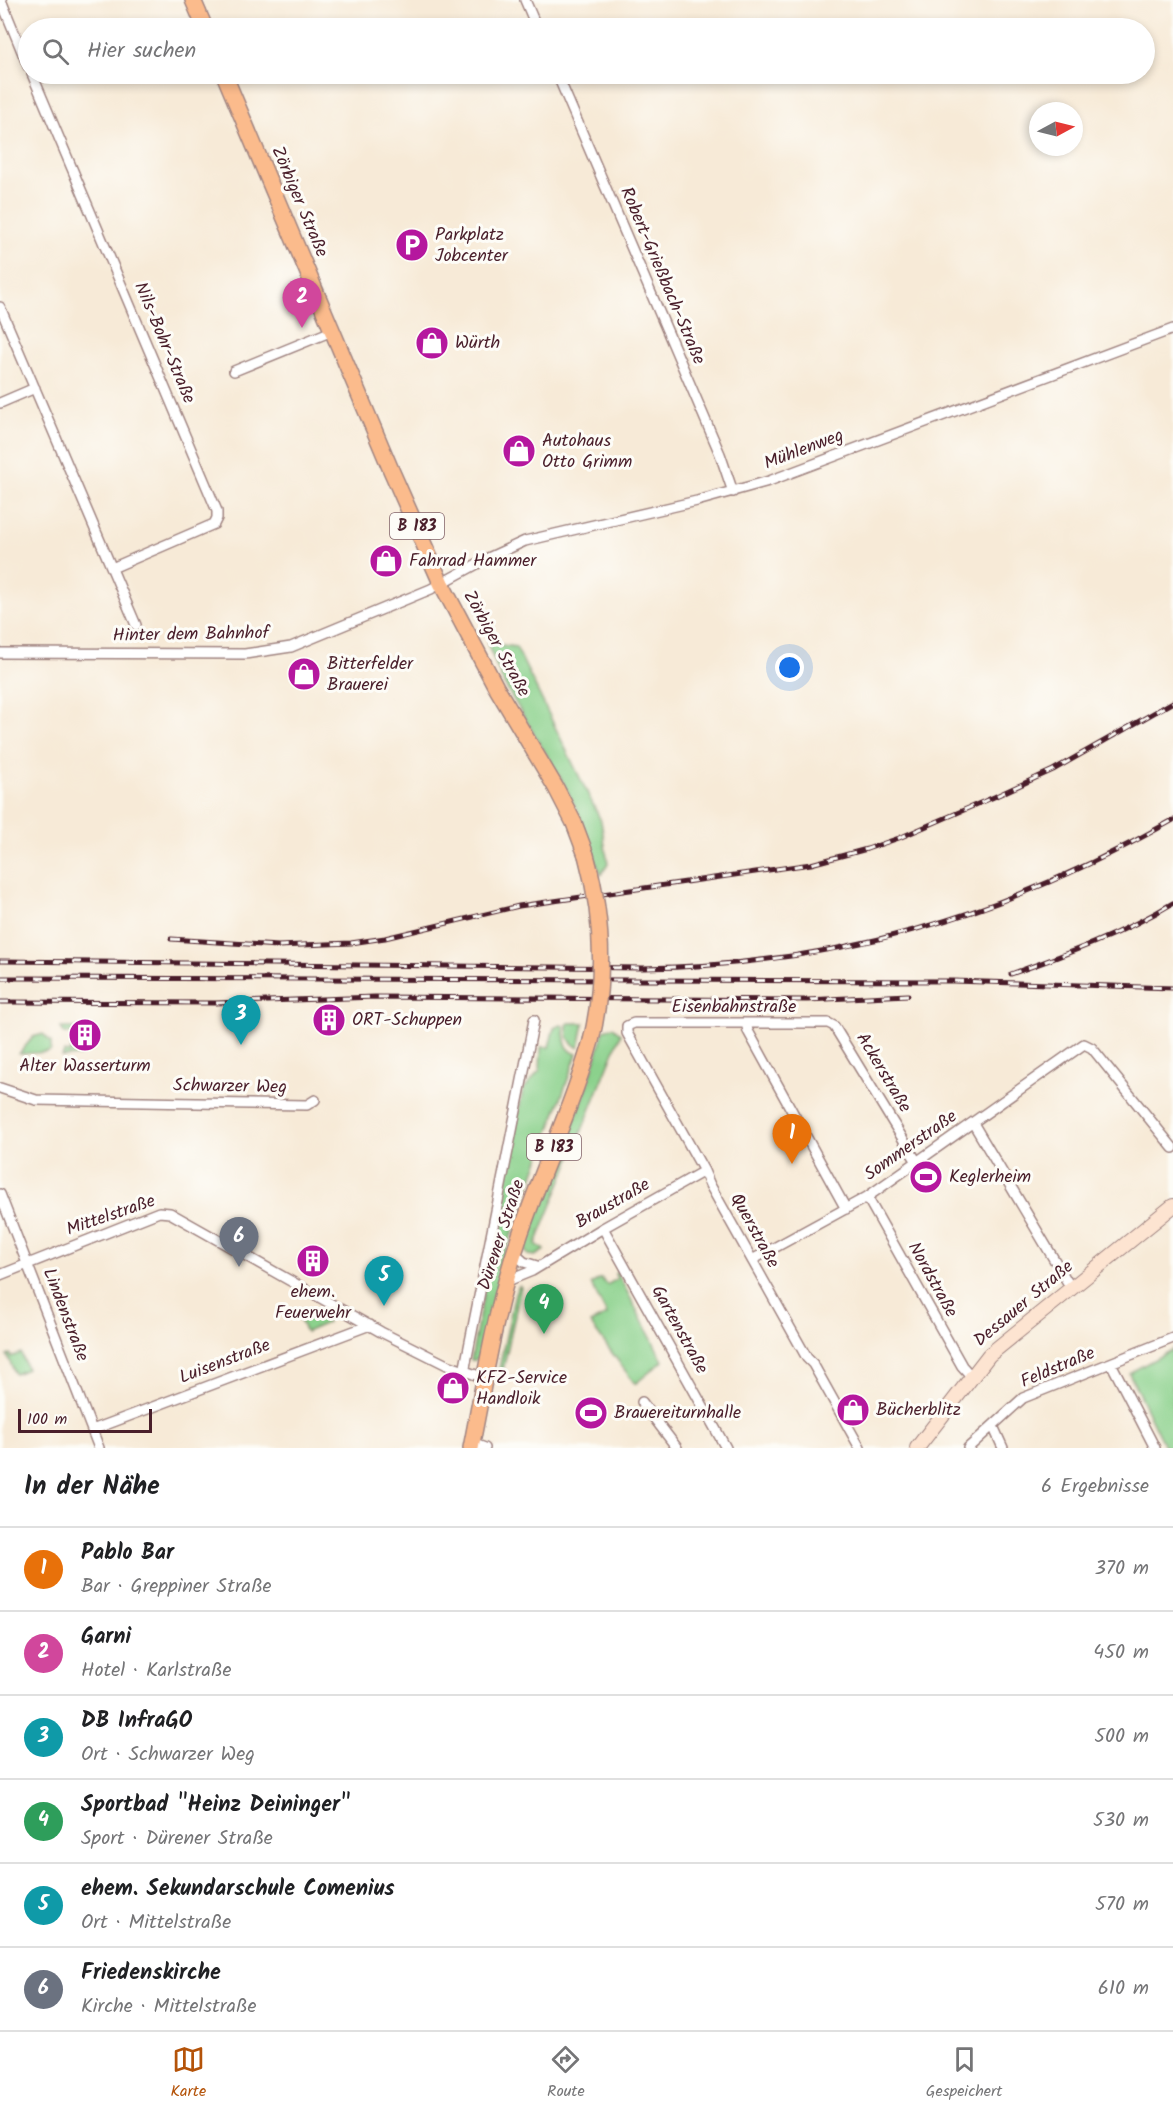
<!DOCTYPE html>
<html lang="de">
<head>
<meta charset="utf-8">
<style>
  :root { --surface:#fff; --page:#f2f2f2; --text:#202124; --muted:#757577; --line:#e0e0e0; --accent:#b45309 }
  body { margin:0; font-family:Kalam,sans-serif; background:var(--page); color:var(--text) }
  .compass { position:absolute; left:1029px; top:102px; width:54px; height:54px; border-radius:50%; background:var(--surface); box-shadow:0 3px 9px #0003; rotate:83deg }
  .scale { position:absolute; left:18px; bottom:15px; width:134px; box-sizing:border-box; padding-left:6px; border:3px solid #4a1f2b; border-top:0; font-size:16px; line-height:21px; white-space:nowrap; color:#4a1f2b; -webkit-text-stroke:4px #fdfcf7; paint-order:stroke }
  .you { position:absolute; left:790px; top:668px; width:21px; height:21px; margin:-15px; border:4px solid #fff; border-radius:50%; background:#1a73e8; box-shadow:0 0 0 9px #1a73e833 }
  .badge { display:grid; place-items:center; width:39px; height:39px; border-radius:50%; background:var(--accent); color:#fff; font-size:20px; font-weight:700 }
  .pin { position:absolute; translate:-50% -50px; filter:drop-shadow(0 2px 3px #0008) }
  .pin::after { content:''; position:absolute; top:32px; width:21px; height:18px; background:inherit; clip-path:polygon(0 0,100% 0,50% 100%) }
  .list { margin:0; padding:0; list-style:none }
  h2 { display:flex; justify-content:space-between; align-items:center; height:78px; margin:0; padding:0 24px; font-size:26px }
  h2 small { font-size:20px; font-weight:400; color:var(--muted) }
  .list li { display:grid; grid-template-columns:39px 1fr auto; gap:18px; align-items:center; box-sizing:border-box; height:84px; padding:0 24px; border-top:2px solid var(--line) }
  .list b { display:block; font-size:22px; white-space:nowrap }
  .list p { margin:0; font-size:20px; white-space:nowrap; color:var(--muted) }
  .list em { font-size:20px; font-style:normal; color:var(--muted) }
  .icon { flex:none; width:33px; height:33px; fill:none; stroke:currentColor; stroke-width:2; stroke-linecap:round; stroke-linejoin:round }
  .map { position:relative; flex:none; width:1173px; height:1448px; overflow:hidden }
  .search { position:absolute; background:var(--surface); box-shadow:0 3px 9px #0003; left:18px; right:18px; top:18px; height:66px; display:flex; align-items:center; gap:15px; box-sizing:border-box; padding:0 21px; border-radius:33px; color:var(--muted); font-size:22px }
  .sheet { height:582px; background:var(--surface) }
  nav { display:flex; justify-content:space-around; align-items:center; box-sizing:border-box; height:84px; border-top:2px solid var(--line); background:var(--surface); font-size:16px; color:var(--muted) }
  nav a { display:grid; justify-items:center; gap:3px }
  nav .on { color:var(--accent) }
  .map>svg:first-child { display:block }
</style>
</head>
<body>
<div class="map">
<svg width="1173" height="1448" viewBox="0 0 1173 1448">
  <rect width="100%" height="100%" fill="#fdfcf7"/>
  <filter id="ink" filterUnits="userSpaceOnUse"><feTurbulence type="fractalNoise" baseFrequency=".0167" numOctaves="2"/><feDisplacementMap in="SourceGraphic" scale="12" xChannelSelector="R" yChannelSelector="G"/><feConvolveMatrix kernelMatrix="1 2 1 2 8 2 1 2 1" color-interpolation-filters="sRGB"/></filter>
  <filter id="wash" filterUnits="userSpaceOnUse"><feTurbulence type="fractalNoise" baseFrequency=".008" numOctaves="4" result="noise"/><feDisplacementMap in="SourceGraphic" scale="24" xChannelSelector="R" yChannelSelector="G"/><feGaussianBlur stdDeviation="1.35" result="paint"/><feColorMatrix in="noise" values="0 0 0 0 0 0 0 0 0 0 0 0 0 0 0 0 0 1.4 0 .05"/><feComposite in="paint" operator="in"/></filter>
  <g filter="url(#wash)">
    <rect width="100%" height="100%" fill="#f7ead7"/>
    <path fill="#8bd18c" stroke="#6a785c" stroke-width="1.5" d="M 487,643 L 516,647 L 601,821 L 608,864 L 601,875 L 579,814 L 562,780 L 504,684 Z
      M 569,1023 L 584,1023 L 579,1048 C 568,1042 567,1037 567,1025 Z
      M 560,1025 L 564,1026 C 564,1038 564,1050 577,1054 L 505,1253 L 482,1355 L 476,1360 L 471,1360 L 490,1258 L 495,1252 L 501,1224 L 497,1222 L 523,1090 L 540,1070 L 541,1047 L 549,1047 L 554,1028 Z
      M 613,1027 L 621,1034 L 536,1244 L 545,1250 L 535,1256 L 528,1255 L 525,1251 L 525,1245 L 588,1085 L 604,1030 Z
      M 61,1028 L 93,1028 L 97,1033 L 94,1042 L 81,1056 L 62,1057 L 64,1052 L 70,1053 L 73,1043 L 71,1033 L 64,1033 Z
      M 43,1034 L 51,1042 L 51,1050 L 48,1052 L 19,1054 L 33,1037 Z
      M 617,1272 L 663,1361 L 635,1384 L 590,1323 L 607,1315 L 591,1284 L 601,1278 L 607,1285 L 617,1279 L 615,1274 Z
      M 519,1286 L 521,1287 L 502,1375 L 498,1374 L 515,1293 Z
      M 319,1309 L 327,1323 L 306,1332 L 296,1313 Z
      M 1173,1349 L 1173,1448 L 1165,1448 L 1129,1373 Z
      M 21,1353 L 27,1369 L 15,1374 L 7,1355 L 10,1354 L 11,1357 Z"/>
  </g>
  <g filter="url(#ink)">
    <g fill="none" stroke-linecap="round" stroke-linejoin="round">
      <defs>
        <path id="street" d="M 1,0 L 28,66
          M 525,0 L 537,28
          M 32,74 L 217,511 L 217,518 L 214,524 L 112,568
          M 557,74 L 720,454 L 733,492
          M 0,307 L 136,625
          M 234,371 L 332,331
          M 0,403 L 35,388
          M 0,653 L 245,654 L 291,647 L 431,589 L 488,558 L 525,541 L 697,501 L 769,481 L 1173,329
          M 746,1023 L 748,1031 L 846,1209
          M 0,1088 L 36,1100 L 307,1105 L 315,1100
          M 973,1123 L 1071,1288
          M 0,1194 L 99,1448
          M 867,1197 L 962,1366 L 971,1376
          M 603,1228 L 726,1448
          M 514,1253 L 524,1262 L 537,1266
          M 752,1260 L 867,1197 L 1084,1044 L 1092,1048 L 1173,1148
          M 0,1275 L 159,1212 L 170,1213 L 381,1332 L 447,1365 L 485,1378
          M 505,1282 L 532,1271 L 603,1228 L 704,1171
          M 1111,1363 L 1155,1448
          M 464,1372 L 534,1020
          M 642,1402 L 677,1448
          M 993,1426 L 1003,1448
          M 92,1430 L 370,1325
          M 472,1443 L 485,1448
          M 860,1448 L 813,1364 L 807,1358 L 710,1185 L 704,1171 L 627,1033 L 627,1026 L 634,1023 L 828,1023 L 834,1026 L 917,1162
          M 968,1448 L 1023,1398 L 1173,1338"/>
        <path id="secondary" d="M 917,1448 L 989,1355 L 1173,1206"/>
        <path id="primary" d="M 193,0 L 205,28
          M 224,74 L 391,470 L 441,583 L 496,687 L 556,788 L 574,823 L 586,855
          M 471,1448 C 485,1378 496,1306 519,1238 C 541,1172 572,1108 591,1041"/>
      </defs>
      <use href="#street" stroke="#a08481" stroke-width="12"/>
      <use href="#secondary" stroke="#a08481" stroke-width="16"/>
      <use href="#primary" stroke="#a08481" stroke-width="18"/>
      <use href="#street" stroke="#fff" stroke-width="9"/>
      <use href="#secondary" stroke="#fde4d1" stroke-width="14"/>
      <use href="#primary" stroke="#fbbb8c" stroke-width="15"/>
      <defs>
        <path id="rail" d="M 171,939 L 278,946 L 351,943 L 385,938 L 519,906 L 811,864 L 867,849 L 899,838 L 994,797 L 1053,770 L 1173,702
          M 0,961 L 643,968 C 838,965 1004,916 1173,820
          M 1011,974 C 1067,954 1122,934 1173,903
          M 0,978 L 953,981 L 1173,988
          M 0,1002 L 215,1003 L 375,997 L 807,1000 L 908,995"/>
      </defs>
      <use href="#rail" stroke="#4a1f2b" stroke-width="5"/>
      <use href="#rail" stroke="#fdfcf7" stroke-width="3" stroke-dasharray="9" stroke-linecap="butt"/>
      <defs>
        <path id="primary-bridge" d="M 586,855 C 603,917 606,978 591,1041"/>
      </defs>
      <use href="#primary-bridge" stroke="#a08481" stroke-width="18" stroke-linecap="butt"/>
      <use href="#primary-bridge" stroke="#fbbb8c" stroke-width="15"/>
    </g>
  </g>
  <defs>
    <symbol id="parking-disc" viewBox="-11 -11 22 22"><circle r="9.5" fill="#b5179e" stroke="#fdfcf7"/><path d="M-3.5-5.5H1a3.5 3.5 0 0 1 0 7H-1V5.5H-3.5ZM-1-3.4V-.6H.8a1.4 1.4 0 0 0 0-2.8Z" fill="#fff"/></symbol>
    <symbol id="shop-disc" viewBox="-11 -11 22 22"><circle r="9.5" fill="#b5179e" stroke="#fdfcf7"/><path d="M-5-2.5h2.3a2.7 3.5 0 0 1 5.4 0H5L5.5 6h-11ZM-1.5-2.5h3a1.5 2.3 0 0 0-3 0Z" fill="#fff"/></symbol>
    <symbol id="building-disc" viewBox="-11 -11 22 22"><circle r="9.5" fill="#b5179e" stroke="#fdfcf7"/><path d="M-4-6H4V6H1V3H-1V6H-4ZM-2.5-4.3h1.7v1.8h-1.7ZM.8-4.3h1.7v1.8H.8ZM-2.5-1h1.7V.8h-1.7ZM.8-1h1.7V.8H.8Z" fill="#fff"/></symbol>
    <symbol id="stadium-disc" viewBox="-11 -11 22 22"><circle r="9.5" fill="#b5179e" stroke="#fdfcf7"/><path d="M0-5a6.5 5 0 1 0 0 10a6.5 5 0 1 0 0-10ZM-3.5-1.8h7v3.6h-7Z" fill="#fff"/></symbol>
  </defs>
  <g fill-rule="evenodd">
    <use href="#parking-disc" x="393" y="226" width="38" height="38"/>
    <use href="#shop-disc" x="413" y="324" width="38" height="38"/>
    <use href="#shop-disc" x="500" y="432" width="38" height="38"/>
    <use href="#shop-disc" x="367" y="542" width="38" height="38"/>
    <use href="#shop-disc" x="285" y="655" width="38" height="38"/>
    <use href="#building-disc" x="310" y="1001" width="38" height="38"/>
    <use href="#building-disc" x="66" y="1016" width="38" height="38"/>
    <use href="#stadium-disc" x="907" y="1158" width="38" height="38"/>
    <use href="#building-disc" x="294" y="1242" width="38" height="38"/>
    <use href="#shop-disc" x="434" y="1369" width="38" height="38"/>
    <use href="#shop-disc" x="834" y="1391" width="38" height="38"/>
    <use href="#stadium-disc" x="572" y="1394" width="38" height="38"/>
  </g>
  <g text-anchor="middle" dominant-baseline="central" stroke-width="6" stroke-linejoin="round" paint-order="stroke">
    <g fill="#fdfcf7" stroke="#806168" stroke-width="1.5">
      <rect x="390" y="513" width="54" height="26" rx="4.5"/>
      <rect x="527" y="1134" width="54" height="26" rx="4.5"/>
    </g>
    <g font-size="16" font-weight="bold" fill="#4a1f2b">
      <text x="417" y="526">B 183</text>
      <text x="554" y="1147">B 183</text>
    </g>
    <g font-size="18" fill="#4a1f2b" stroke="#fdfcf7">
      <text transform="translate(299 202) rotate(67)">Zörbiger Straße</text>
      <text transform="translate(662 276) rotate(67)">Robert-Grießbach-Straße</text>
      <text transform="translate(164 343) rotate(67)">Nils-Bohr-Straße</text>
      <text transform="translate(804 450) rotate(-21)">Mühlenweg</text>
      <text transform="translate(191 635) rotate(-1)">Hinter dem Bahnhof</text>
      <text transform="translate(496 644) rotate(61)">Zörbiger Straße</text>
      <text x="734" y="1007">Eisenbahnstraße</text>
      <text transform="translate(883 1073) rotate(59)">Ackerstraße</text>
      <text transform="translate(230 1087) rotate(1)">Schwarzer Weg</text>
      <text transform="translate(911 1146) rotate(-35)">Sommerstraße</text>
      <text transform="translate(613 1204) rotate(-30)">Braustraße</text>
      <text transform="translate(111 1216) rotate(-19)">Mittelstraße</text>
      <text transform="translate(754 1231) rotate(61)">Querstraße</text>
      <text transform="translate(502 1235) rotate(-72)">Dürener Straße</text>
      <text transform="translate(932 1280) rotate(61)">Nordstraße</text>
      <text transform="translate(1024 1304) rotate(-40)">Dessauer Straße</text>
      <text transform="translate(65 1315) rotate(69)">Lindenstraße</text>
      <text transform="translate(679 1330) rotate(61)">Gartenstraße</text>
      <text transform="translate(225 1362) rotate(-21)">Luisenstraße</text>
      <text transform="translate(1058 1368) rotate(-23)">Feldstraße</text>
    </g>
    <g font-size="18" fill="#4a1f2b" stroke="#fdfcf7" text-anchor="start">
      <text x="435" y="235">Parkplatz<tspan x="435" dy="21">Jobcenter</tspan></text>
      <text x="455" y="343">Würth</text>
      <text x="542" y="441">Autohaus<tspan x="542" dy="21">Otto Grimm</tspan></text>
      <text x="409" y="561">Fahrrad Hammer</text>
      <text x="327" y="664">Bitterfelder<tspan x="327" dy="21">Brauerei</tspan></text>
      <text x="352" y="1020">ORT-Schuppen</text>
      <text x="85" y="1066" text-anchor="middle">Alter Wasserturm</text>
      <text x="949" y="1177">Keglerheim</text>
      <text x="313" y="1292" text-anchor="middle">ehem.<tspan x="313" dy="21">Feuerwehr</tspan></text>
      <text x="476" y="1378">KFZ-Service<tspan x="476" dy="21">Handloik</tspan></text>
      <text x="876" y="1410">Bücherblitz</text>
      <text x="614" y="1413">Brauereiturnhalle</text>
    </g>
  </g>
</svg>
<svg class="compass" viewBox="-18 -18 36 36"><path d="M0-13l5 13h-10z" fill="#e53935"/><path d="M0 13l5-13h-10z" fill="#757577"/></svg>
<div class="scale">100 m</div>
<div class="you"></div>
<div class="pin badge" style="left:792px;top:1164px;background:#e8710a">1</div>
<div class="pin badge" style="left:302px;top:328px;background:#d1479c">2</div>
<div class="pin badge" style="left:241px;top:1045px;background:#0f9aa8">3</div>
<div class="pin badge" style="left:544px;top:1334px;background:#2e9e5b">4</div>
<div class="pin badge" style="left:384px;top:1306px;background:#0f9aa8">5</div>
<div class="pin badge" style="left:239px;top:1267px;background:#6b7280">6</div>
<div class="search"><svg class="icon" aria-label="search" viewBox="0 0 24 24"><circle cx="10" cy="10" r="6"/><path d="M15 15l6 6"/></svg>Hier suchen</div>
</div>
<section class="sheet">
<h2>In der Nähe<small>6 Ergebnisse</small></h2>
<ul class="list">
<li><span class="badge" style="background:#e8710a">1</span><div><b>Pablo Bar</b><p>Bar · Greppiner Straße</p></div><em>370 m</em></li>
<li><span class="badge" style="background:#d1479c">2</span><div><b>Garni</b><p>Hotel · Karlstraße</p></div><em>450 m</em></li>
<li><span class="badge" style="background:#0f9aa8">3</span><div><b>DB InfraGO</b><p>Ort · Schwarzer Weg</p></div><em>500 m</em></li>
<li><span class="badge" style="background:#2e9e5b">4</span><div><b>Sportbad &quot;Heinz Deininger&quot;</b><p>Sport · Dürener Straße</p></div><em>530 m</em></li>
<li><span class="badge" style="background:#0f9aa8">5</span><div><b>ehem. Sekundarschule Comenius</b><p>Ort · Mittelstraße</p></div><em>570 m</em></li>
<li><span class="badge" style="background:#6b7280">6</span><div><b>Friedenskirche</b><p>Kirche · Mittelstraße</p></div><em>610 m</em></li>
</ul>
</section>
<nav>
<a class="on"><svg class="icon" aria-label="map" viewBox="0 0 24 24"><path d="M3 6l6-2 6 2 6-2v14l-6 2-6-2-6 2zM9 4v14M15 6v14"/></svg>Karte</a>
<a><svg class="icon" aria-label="directions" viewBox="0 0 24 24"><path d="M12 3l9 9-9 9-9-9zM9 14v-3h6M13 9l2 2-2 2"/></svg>Route</a>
<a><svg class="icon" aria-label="saved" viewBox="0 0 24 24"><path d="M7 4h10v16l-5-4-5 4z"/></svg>Gespeichert</a>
</nav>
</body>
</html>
